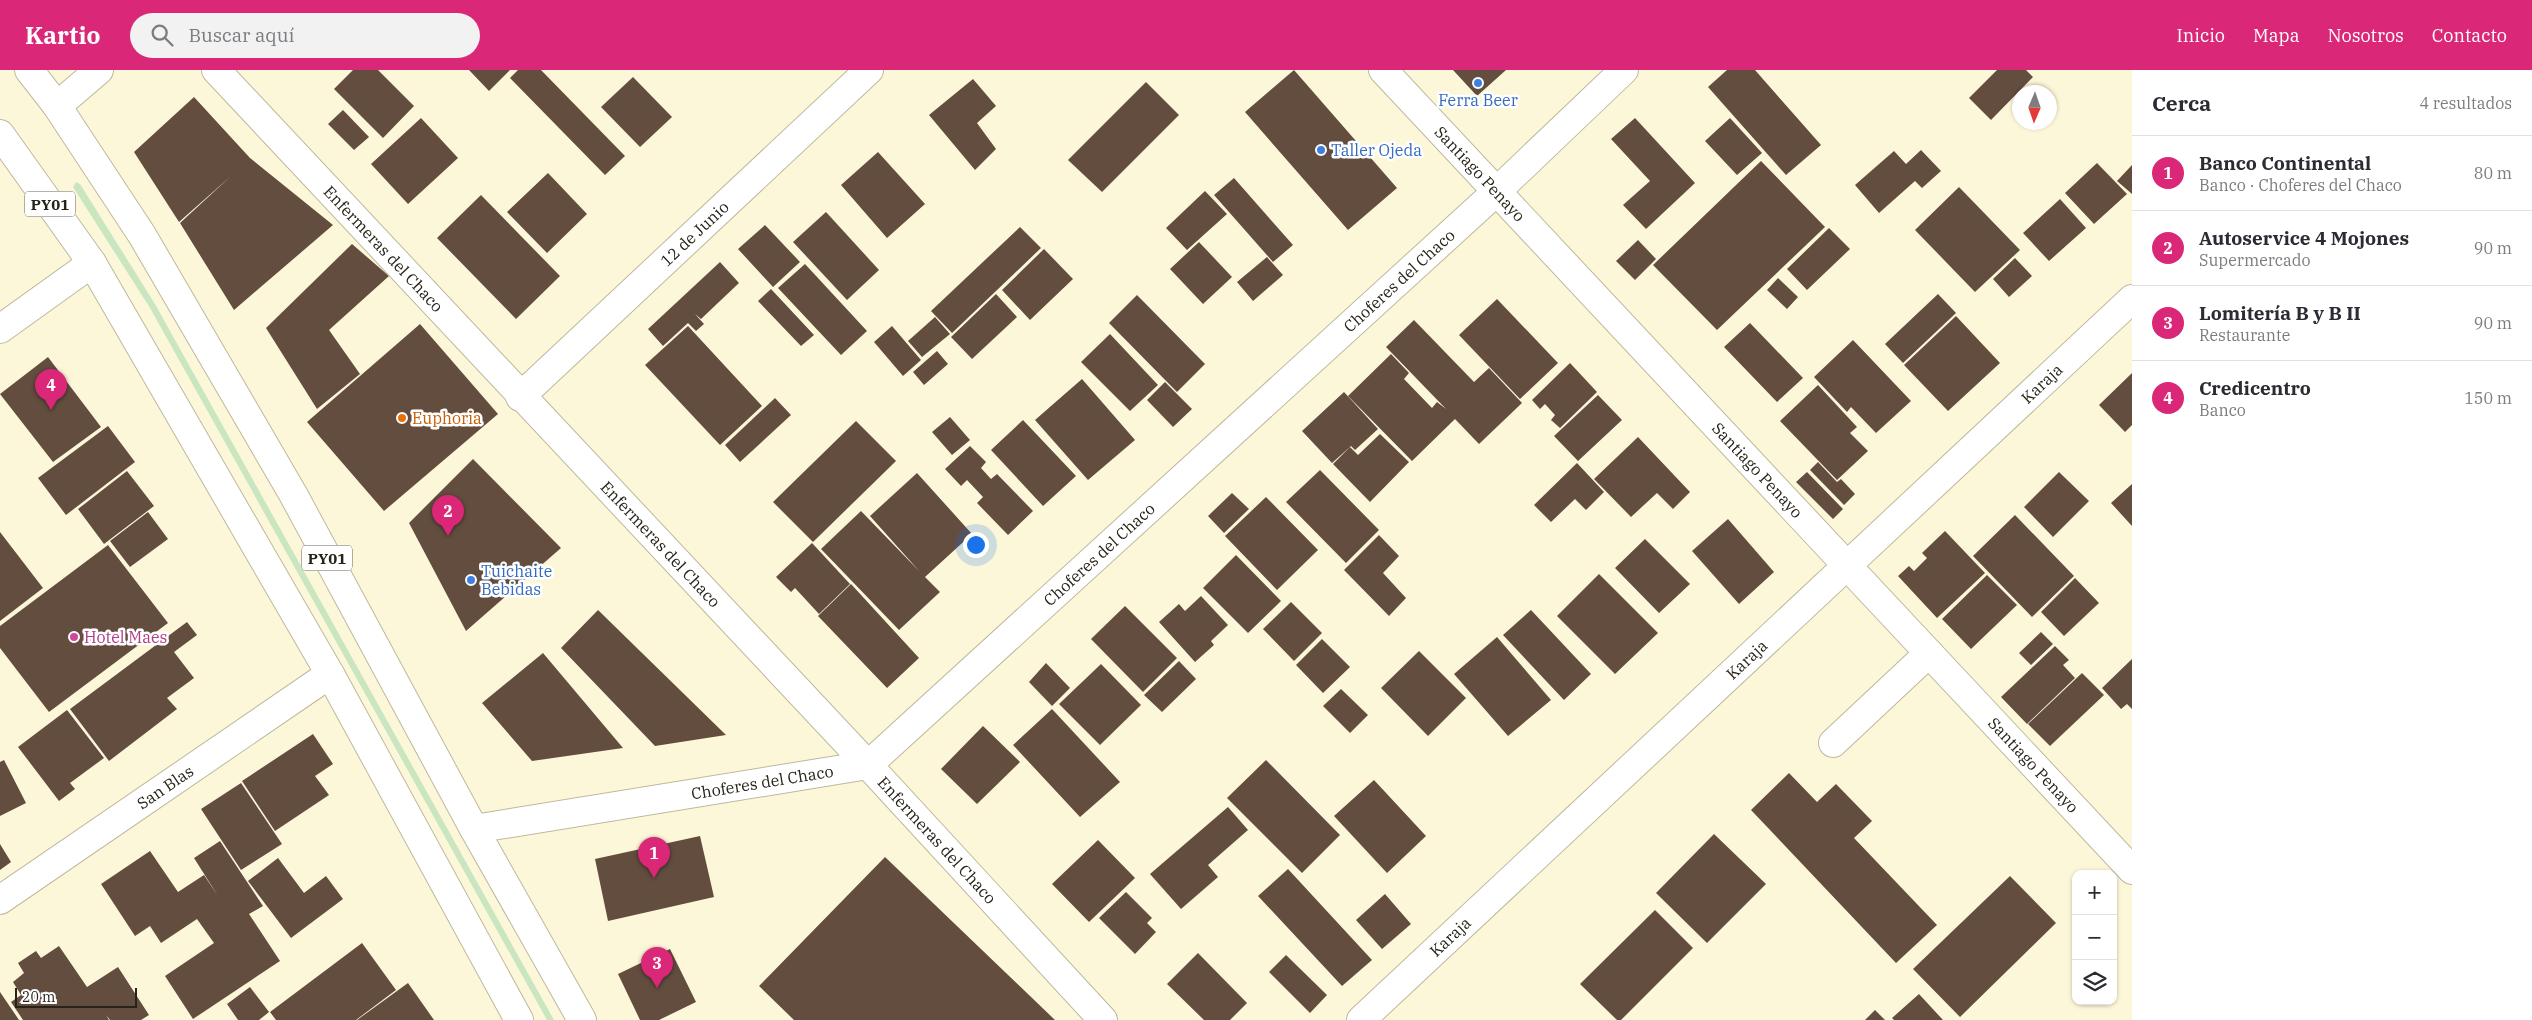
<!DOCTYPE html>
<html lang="es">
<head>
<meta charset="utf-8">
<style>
  :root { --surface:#fff; --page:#f2f2f3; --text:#2b2b33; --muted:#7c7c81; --line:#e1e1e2; --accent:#db2777 }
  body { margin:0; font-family:"IBM Plex Serif",serif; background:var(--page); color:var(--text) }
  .controls { position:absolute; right:15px; bottom:15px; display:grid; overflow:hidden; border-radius:10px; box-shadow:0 1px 4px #0004 }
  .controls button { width:45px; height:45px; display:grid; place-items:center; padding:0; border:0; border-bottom:1px solid var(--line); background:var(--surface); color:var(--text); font:25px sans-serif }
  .compass { position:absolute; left:2012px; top:15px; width:45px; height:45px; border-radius:50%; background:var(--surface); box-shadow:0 1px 4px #0004; rotate:182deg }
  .scale { position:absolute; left:15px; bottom:12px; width:122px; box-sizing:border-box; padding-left:5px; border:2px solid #262319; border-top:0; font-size:14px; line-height:18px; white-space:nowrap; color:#262319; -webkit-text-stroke:4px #fff; paint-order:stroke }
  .you { position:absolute; left:975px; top:474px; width:18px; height:18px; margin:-12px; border:4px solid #fff; border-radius:50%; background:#1a73e8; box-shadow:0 0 0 8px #1a73e833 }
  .badge { display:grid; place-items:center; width:32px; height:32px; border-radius:50%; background:var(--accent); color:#fff; font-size:16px; font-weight:700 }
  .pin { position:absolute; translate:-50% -41px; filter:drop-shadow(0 1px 2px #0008) }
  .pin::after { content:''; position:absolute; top:26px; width:18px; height:15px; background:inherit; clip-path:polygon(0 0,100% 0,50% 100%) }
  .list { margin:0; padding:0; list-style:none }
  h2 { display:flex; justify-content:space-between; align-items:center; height:65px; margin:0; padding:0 20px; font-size:21px }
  h2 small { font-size:16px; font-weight:400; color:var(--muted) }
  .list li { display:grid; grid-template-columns:32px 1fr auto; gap:15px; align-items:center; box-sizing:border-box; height:75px; padding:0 20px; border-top:1px solid var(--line) }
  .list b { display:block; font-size:19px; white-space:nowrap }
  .list p { margin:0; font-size:16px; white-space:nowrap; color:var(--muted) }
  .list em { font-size:16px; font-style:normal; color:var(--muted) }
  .icon { flex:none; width:28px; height:28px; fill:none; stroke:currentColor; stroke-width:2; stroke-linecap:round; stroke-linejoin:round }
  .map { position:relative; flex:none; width:2132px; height:950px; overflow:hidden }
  header { display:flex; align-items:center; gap:30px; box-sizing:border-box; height:70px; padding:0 25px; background:var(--accent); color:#fff }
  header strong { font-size:24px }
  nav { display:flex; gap:28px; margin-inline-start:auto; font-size:18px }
  .search { width:350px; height:45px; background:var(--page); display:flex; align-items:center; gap:12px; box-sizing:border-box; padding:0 18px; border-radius:28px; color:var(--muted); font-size:19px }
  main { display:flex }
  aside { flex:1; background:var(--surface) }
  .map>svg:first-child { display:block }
</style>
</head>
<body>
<header>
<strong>Kartio</strong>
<div class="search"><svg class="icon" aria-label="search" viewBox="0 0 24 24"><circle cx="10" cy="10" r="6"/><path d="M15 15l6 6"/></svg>Buscar aquí</div>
<nav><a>Inicio</a><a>Mapa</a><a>Nosotros</a><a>Contacto</a></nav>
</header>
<main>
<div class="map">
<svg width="2132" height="950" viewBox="0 0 2132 950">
  <rect width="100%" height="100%" fill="#fdf7da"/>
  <path fill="#cae6c0" d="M 76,112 L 80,114 L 155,234 L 554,950 L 547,950 L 150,238 L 73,117 Z"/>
  <path fill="#634d3f" d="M 353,0 L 378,0 L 414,36 L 383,68 L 334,19 Z
    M 469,0 L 510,0 L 489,21 Z
    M 518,0 L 541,0 L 625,86 L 605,105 L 510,8 Z
    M 1294,0 L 1397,118 L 1348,160 L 1245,42 Z
    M 1453,0 L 1506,0 L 1477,26 Z
    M 1727,0 L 1755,0 L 1821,75 L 1786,105 L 1708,17 Z
    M 1997,0 L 2026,0 L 2033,7 L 1991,50 L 1969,28 Z
    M 633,7 L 672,47 L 640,77 L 601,37 Z
    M 973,9 L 996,36 L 977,53 L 996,79 L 975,100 L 929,45 Z
    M 1146,12 L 1179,45 L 1102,122 L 1068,90 Z
    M 194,27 L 250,88 L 333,155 L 234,240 L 180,153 L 231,106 L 179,152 L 134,82 Z
    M 343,40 L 369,67 L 354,80 L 328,54 Z
    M 421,48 L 458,88 L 408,134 L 371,94 Z
    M 1635,48 L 1695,113 L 1646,159 L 1623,135 L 1650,111 L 1611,69 Z
    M 1730,48 L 1762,83 L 1737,105 L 1705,71 Z
    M 1921,80 L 1941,101 L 1922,118 L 1915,111 L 1879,143 L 1855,115 L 1894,81 L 1906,94 Z
    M 878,82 L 925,134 L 887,168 L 841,115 Z
    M 1761,91 L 1825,157 L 1717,260 L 1653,195 Z
    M 2097,93 L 2127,124 L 2094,154 L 2065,123 Z
    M 2132,95 L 2132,124 L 2117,111 Z
    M 548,103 L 587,144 L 547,183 L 507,142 Z
    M 1234,108 L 1293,175 L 1273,192 L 1214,125 Z
    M 1959,117 L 2020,180 L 1975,222 L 1915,160 Z
    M 1205,121 L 1227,144 L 1187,180 L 1166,158 Z
    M 481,125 L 560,206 L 516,249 L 437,168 Z
    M 2060,129 L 2086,158 L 2049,191 L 2023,163 Z
    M 826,142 L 879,200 L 847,230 L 793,172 Z
    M 765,155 L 800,192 L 773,217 L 738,179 Z
    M 1020,157 L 1041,178 L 952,263 L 931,241 Z
    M 1829,158 L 1850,179 L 1807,220 L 1787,199 Z
    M 1638,170 L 1656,189 L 1635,210 L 1616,191 Z
    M 1199,172 L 1232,207 L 1203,234 L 1170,199 Z
    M 352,174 L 389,206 L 329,260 L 360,304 L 317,339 L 266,258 Z
    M 1044,179 L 1073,209 L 1030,250 L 1002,220 Z
    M 1267,187 L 1283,205 L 1253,231 L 1237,212 Z
    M 2015,188 L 2032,206 L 2009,227 L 1993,209 Z
    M 720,192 L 739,213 L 701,249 L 695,244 L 704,254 L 696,261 L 688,253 L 663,276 L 648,259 Z
    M 805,194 L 867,261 L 841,285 L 778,218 Z
    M 1778,208 L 1798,227 L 1787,239 L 1767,220 Z
    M 771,219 L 814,265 L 801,276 L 758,231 Z
    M 996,224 L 1017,247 L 972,289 L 951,267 Z
    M 1938,224 L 1956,243 L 1903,293 L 1885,274 Z
    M 1137,225 L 1205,294 L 1177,322 L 1109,253 Z
    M 1497,229 L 1558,293 L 1520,329 L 1459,265 Z
    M 1956,246 L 2000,293 L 1948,341 L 1904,295 Z
    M 935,247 L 950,264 L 922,287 L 908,271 Z
    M 1414,250 L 1474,312 L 1489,298 L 1522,333 L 1479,374 L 1455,349 L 1412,391 L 1348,326 L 1391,284 L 1409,303 L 1404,309 L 1432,338 L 1437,332 L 1446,339 L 1386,277 Z
    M 1750,253 L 1803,308 L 1777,332 L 1724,277 Z
    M 420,254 L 498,344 L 384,441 L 307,352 Z
    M 688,256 L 762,336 L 720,375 L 645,295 Z
    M 892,256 L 921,290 L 903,306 L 874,272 Z
    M 1110,264 L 1158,315 L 1130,341 L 1081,292 Z
    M 1853,270 L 1911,331 L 1876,363 L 1851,337 L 1847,342 L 1814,307 Z
    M 937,281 L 948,294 L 924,315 L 913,302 Z
    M 48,287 L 101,357 L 53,392 L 0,324 Z
    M 1570,293 L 1597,322 L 1560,358 L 1551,350 L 1555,345 L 1545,334 L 1540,339 L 1532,330 Z
    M 2132,303 L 2132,355 L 2125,362 L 2099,335 Z
    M 1082,309 L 1135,370 L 1088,410 L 1035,350 Z
    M 1165,312 L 1192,339 L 1173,357 L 1147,330 Z
    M 1818,315 L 1857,357 L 1850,363 L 1868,381 L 1837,410 L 1780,351 Z
    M 1344,322 L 1378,359 L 1355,380 L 1351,376 L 1332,393 L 1302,361 Z
    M 1598,325 L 1622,350 L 1578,391 L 1554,366 Z
    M 775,328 L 791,345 L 740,392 L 725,375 Z
    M 950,347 L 970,370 L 952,385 L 932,362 Z
    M 1023,350 L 1076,406 L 1043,436 L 991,380 Z
    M 856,351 L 896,391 L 813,472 L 773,432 Z
    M 108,356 L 135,392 L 66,445 L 38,408 Z
    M 1380,364 L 1409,392 L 1370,432 L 1333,394 L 1350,377 L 1358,385 Z
    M 1638,367 L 1690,422 L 1673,439 L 1657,423 L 1631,447 L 1594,409 Z
    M 970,376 L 986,392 L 981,398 L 991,409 L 997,404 L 1033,441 L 1008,465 L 977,433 L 983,427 L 967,410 L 961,416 L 945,399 Z
    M 473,389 L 561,478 L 466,561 L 409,453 Z
    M 1818,392 L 1837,412 L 1841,409 L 1855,424 L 1844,435 L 1810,400 Z
    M 1577,393 L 1604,422 L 1586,440 L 1575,429 L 1551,452 L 1534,435 Z
    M 1320,400 L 1379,460 L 1346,493 L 1286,432 Z
    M 127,401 L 154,436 L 104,474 L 78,439 Z
    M 1807,402 L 1843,439 L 1833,449 L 1796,412 Z
    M 2059,402 L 2089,431 L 2053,467 L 2024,437 Z
    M 917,403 L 972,464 L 925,507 L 940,522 L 899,560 L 821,479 L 861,441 L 920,502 L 870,446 Z
    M 2132,414 L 2132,456 L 2111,433 Z
    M 1232,423 L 1249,439 L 1224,463 L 1208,446 Z
    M 1266,427 L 1318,480 L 1277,520 L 1225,466 Z
    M 148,442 L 168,469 L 130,497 L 110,471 Z
    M 2015,445 L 2074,506 L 2032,547 L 1973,486 Z
    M 1728,449 L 1774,502 L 1739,534 L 1692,481 Z
    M 1945,461 L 1985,503 L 1937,548 L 1898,506 L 1909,496 L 1914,501 L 1927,488 L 1922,483 Z
    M 0,462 L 43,518 L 0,551 Z
    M 1379,465 L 1399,486 L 1383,503 L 1406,528 L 1389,546 L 1344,500 Z
    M 1645,469 L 1690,514 L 1659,543 L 1615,498 Z
    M 812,473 L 850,514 L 819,544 L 795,518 L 791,522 L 776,507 Z
    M 108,475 L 168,553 L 49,642 L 0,578 L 0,556 Z
    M 1236,485 L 1281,531 L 1248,563 L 1203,518 Z
    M 1599,504 L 1658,563 L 1615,604 L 1557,546 Z
    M 1987,505 L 2017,535 L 1971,579 L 1942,549 Z
    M 2075,508 L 2099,533 L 2064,566 L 2041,542 Z
    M 851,514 L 919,588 L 887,618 L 818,546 Z
    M 1201,526 L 1228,555 L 1211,571 L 1214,575 L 1195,592 L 1159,552 L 1179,534 L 1185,541 Z
    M 1291,532 L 1322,563 L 1294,591 L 1263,559 Z
    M 1125,536 L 1177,588 L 1143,622 L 1091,569 Z
    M 598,540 L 726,665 L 655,676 L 561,578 Z
    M 1531,540 L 1591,604 L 1564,630 L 1503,565 Z
    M 187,552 L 197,565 L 174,582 L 194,608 L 167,628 L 177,639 L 109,691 L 70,639 Z
    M 2041,562 L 2053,574 L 2031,595 L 2019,583 Z
    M 1497,567 L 1551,630 L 1508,666 L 1454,604 Z
    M 1322,569 L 1350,597 L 1323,623 L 1296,595 Z
    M 2055,576 L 2069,590 L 2063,595 L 2075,608 L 2027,654 L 2001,627 Z
    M 1419,581 L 1466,628 L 1428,666 L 1381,618 Z
    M 543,583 L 623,678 L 532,691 L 482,633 Z
    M 2132,589 L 2132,639 L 2127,634 L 2121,639 L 2102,618 Z
    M 1179,591 L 1196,609 L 1162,642 L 1144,625 Z
    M 1046,593 L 1070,618 L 1052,636 L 1029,612 Z
    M 1101,594 L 1141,635 L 1100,675 L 1059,634 Z
    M 2082,603 L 2104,625 L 2050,676 L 2028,654 Z
    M 1341,619 L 1368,645 L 1350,663 L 1323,636 Z
    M 1052,639 L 1120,712 L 1080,747 L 1013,675 Z
    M 67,640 L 104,688 L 70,713 L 75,719 L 59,731 L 18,677 Z
    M 983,656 L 1020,692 L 977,734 L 941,699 Z
    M 313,664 L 333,694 L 315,706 L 329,725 L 275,761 L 242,711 Z
    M 4,690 L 26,733 L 0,746 L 0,692 Z
    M 1266,690 L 1340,765 L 1302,803 L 1227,728 Z
    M 1789,703 L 1817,732 L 1836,714 L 1872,751 L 1854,768 L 1937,855 L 1896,893 L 1751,740 Z
    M 1374,710 L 1426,766 L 1387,803 L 1334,746 Z
    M 241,713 L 282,774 L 241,800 L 201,739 Z
    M 1228,737 L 1248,760 L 1208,795 L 1218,807 L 1181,839 L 1150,804 Z
    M 1714,764 L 1766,814 L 1707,873 L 1656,823 Z
    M 700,766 L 714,827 L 608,851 L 595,789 Z
    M 1098,770 L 1135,808 L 1089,852 L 1052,814 Z
    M 220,771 L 263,836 L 249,844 L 280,891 L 193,949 L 165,906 L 214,873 L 197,849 L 161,873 L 150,856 L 135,866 L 101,814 L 150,781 L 178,822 L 204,805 L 218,826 L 194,788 Z
    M 0,774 L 11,792 L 0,800 Z
    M 885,787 L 1055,950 L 794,950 L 759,916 Z
    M 278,788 L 304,823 L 326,806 L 343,829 L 291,868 L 248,811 Z
    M 1288,799 L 1372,890 L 1342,916 L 1258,826 Z
    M 2010,806 L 2056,853 L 1960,947 L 1913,899 Z
    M 1126,822 L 1152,848 L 1147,853 L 1156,862 L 1135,884 L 1099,848 Z
    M 1385,824 L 1411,854 L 1382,879 L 1356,850 Z
    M 1655,840 L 1693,878 L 1621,950 L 1617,950 L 1580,914 Z
    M 362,873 L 396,920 L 356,950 L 276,950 L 270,942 Z
    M 59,876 L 87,917 L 118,897 L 149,945 L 141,950 L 110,950 L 106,945 L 109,950 L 23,950 L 11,932 L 21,925 L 13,912 L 24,903 L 18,893 L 36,881 L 41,888 Z
    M 670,879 L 696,932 L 659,950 L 640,950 L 618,904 Z
    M 1198,883 L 1247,933 L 1230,950 L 1204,950 L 1167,914 Z
    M 1286,885 L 1327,925 L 1310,943 L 1269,902 Z
    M 408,913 L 434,950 L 357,950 Z
    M 250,917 L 269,942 L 259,950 L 238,950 L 227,934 Z
    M 0,922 L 19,950 L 0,950 Z
    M 1919,924 L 1943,950 L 1894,950 L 1892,948 Z
    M 1875,940 L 1885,950 L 1865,950 Z"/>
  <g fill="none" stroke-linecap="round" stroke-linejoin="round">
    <defs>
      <g id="minor">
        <path id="s1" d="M 216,0 L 868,695 L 1103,950"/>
        <path id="s2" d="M 1383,0 L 2132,800"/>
        <path d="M 57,36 L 99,0"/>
        <path d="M 0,259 L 92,193"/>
        <path id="s3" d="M 520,327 L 869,0"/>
        <path d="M 1833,673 L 1929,583"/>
        <path id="s4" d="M 474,759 L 868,695 L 1496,122 L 1624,0"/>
        <path id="s5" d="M 0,830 L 330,604"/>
        <path id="s6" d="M 1361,950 L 2132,229"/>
      </g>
      <path id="highway" d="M 29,0 L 57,36 L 142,165 L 293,424 L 474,759 L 582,950
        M 0,64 L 92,193 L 330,604 L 519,950"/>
    </defs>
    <use href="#minor" stroke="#beb89d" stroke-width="30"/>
    <use href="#highway" stroke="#beb89d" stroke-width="30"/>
    <use href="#minor" stroke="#fff" stroke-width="28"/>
    <use href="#highway" stroke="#fff" stroke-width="28"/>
  </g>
  <g fill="#3f7fe0" stroke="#fff" stroke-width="2">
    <circle cx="1478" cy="13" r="5"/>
    <circle cx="1321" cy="80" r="5"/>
    <circle cx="471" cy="510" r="5"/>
  </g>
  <circle fill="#e8710a" stroke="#fff" stroke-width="2" cx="402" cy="348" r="5"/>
  <circle fill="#d1479c" stroke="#fff" stroke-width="2" cx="74" cy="567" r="5"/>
  <g text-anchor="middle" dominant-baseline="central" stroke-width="5" stroke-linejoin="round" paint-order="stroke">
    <g fill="#fff" stroke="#67655e" stroke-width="1">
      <rect x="25" y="121.5" width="50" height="25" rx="4"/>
      <rect x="302" y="475.5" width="50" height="25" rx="4"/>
    </g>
    <g font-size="15" font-weight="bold" fill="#262319">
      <text x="50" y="134">PY01</text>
      <text x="327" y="488">PY01</text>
    </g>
    <g font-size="16" fill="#366cbe" stroke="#fff" text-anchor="start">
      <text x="1478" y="30" text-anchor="middle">Ferra Beer</text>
      <text x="1331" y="80">Taller Ojeda</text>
      <text x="481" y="501">Tuichaite<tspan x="481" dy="18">Bebidas</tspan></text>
    </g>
    <g font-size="16" fill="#262319" stroke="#fff">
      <text stroke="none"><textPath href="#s2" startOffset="142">Santiago Penayo</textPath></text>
      <text stroke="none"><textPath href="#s3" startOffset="239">12 de Junio</textPath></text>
      <text stroke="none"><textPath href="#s1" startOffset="245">Enfermeras del Chaco</textPath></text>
      <text stroke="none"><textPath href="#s4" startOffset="1118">Choferes del Chaco</textPath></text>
      <text stroke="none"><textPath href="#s6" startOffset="932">Karaja</textPath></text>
      <text stroke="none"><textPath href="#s2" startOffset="548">Santiago Penayo</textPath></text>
      <text stroke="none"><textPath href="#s1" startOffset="650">Enfermeras del Chaco</textPath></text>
      <text stroke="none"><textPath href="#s4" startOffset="712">Choferes del Chaco</textPath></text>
      <text stroke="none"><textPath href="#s6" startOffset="528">Karaja</textPath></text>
      <text stroke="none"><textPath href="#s2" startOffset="952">Santiago Penayo</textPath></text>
      <text stroke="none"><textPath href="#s4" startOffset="292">Choferes del Chaco</textPath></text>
      <text stroke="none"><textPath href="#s5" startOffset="200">San Blas</textPath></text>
      <text stroke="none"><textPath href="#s1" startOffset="1055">Enfermeras del Chaco</textPath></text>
      <text stroke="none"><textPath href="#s6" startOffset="122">Karaja</textPath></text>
    </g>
    <g font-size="16" fill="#c56008" stroke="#fff" text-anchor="start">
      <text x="412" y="348">Euphoria</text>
    </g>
    <g font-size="16" fill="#b23c85" stroke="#fff" text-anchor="start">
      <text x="84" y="567">Hotel Maes</text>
    </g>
  </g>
</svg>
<div class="controls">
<button>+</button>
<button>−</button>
<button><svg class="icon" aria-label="layers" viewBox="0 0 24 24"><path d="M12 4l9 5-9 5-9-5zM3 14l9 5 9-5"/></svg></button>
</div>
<svg class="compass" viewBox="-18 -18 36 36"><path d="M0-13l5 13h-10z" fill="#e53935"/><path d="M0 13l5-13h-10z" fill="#7c7c81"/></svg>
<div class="scale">20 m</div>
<div class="you"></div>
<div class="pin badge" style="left:654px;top:808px">1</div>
<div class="pin badge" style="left:448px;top:466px">2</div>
<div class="pin badge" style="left:657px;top:918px">3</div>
<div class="pin badge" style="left:51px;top:340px">4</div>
</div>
<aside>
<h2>Cerca<small>4 resultados</small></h2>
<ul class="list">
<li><span class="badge">1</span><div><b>Banco Continental</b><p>Banco · Choferes del Chaco</p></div><em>80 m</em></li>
<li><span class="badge">2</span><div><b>Autoservice 4 Mojones</b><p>Supermercado</p></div><em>90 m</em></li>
<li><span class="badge">3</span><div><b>Lomitería B y B II</b><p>Restaurante</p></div><em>90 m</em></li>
<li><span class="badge">4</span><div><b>Credicentro</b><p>Banco</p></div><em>150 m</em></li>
</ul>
</aside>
</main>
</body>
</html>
